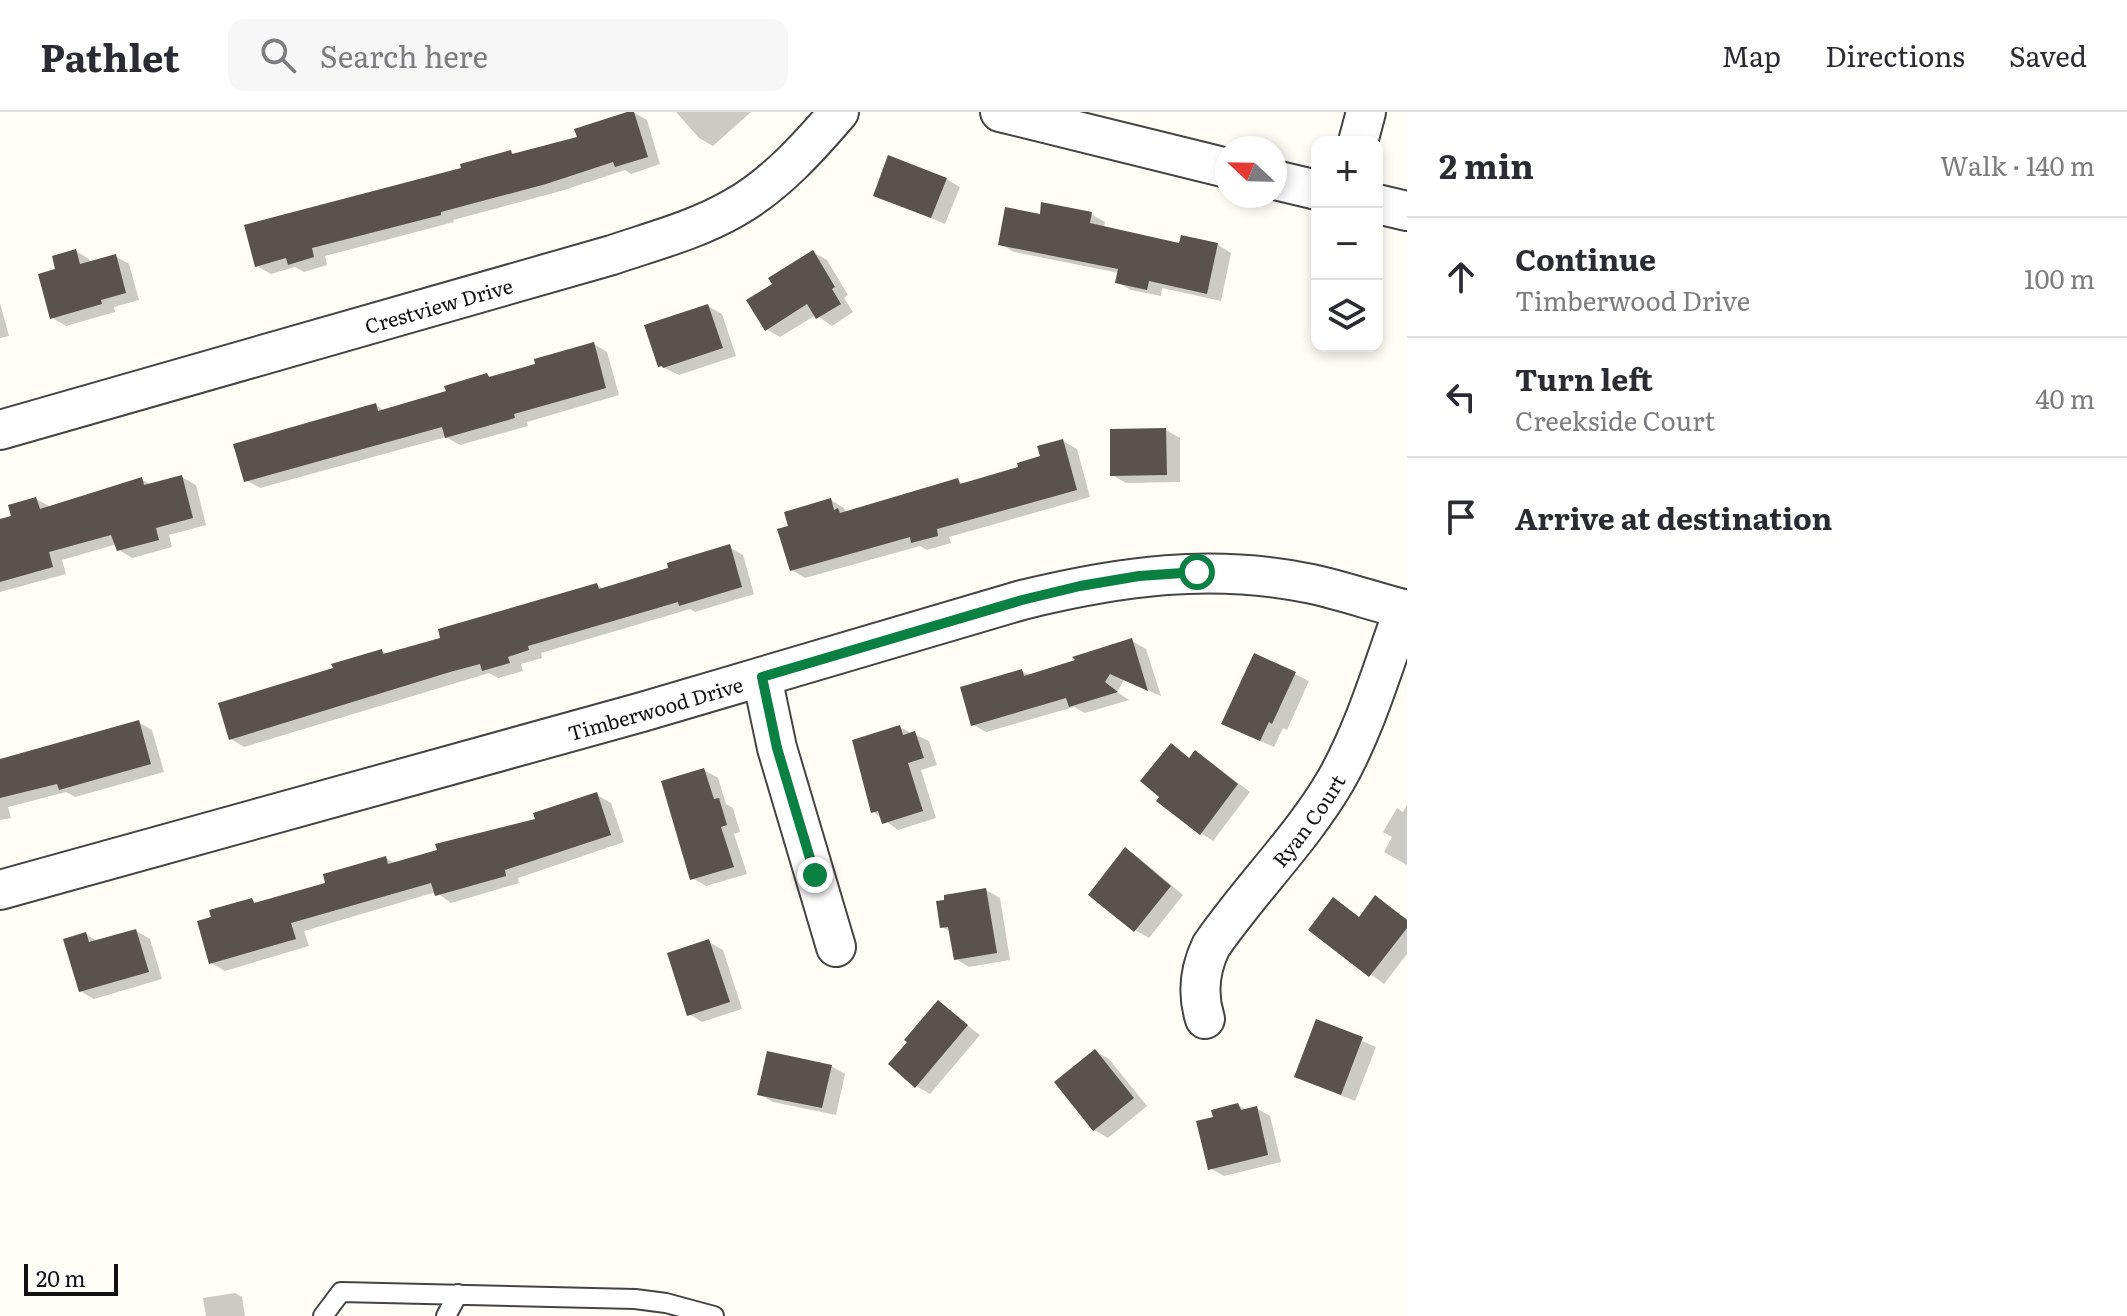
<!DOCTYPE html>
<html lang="en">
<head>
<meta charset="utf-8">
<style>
  :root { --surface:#fff; --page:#f7f7f7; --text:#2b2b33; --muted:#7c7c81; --line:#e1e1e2 }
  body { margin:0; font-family:Literata,serif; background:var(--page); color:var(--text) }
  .controls { position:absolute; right:24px; top:24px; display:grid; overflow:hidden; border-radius:16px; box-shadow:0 4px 12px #0003 }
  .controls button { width:72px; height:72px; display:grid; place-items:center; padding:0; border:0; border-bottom:2px solid var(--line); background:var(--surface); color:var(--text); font:40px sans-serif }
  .compass { position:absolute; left:1215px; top:24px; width:72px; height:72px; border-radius:50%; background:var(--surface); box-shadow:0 4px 12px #0003; rotate:292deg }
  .scale { position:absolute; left:24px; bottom:20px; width:94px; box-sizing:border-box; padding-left:8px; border:4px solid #111; border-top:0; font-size:22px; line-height:28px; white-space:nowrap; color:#111; -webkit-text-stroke:6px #fff; paint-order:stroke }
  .stop { position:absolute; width:24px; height:24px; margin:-18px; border:6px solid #0b8043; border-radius:50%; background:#fff }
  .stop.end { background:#0b8043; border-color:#fff; box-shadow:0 2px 8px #0008 }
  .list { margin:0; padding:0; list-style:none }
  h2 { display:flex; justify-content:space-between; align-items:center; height:104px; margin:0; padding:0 32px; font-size:34px }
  h2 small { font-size:26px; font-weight:400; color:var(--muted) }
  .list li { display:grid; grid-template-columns:52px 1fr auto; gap:24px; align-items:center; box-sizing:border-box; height:120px; padding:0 32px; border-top:2px solid var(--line) }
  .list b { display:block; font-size:30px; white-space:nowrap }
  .list p { margin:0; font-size:26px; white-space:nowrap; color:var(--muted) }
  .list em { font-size:26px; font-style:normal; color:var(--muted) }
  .icon { flex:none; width:44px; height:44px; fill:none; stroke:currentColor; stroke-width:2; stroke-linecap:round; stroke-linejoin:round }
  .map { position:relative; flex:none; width:1407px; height:1204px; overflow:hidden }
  header { display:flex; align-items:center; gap:48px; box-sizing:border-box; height:112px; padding:0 40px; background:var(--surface); border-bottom:2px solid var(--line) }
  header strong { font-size:38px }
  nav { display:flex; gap:44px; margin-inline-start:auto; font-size:28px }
  .search { width:560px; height:72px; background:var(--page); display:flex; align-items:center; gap:20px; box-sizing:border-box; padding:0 28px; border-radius:16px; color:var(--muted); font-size:30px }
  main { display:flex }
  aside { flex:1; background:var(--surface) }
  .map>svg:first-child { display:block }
</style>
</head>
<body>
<header>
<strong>Pathlet</strong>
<div class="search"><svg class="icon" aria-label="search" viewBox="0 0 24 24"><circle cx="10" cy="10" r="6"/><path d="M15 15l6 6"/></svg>Search here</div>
<nav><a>Map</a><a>Directions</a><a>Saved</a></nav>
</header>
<main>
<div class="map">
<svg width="1407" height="1204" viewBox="0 0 1407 1204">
  <rect width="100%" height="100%" fill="#fffdf5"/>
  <path fill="#0003" d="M 633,0 L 647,8 L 660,52 L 631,62 L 625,58 L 561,79 L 453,108 L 454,110 L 325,144 L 327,153 L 304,160 L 295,155 L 271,162 L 257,154 L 463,57 L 511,40 L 516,43 L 580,26 Z
    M 676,0 L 751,0 L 713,34 L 699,26 Z
    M 946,67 L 960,75 L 945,112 L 875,83 Z
    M 1091,102 L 1105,110 L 1104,116 L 1180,133 L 1218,133 L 1231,141 L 1221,189 L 1162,176 L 1161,184 L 1131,178 L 1117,170 L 1119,161 L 1014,140 L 1000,132 L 1041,104 Z
    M 76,139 L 89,147 L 91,151 L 115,144 L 129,152 L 139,188 L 114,195 L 115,200 L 66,214 L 52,206 Z
    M 813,140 L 827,148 L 848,183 L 844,186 L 853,200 L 832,214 L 816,203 L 780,225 L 766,217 L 774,173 Z
    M 0,191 L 9,224 L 0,226 Z
    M 708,194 L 722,202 L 736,244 L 679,263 L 660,254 Z
    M 594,232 L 607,240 L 619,283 L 527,310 L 528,314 L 460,333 L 446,325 L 260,376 L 246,368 L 376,293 L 385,299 L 449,280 L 487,264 L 493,266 Z
    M 1166,318 L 1180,326 L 1180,370 L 1126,371 L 1112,363 Z
    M 1063,329 L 1077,337 L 1090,385 L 949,425 L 951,431 L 927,438 L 920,434 L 805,466 L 792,458 L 791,415 L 831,388 L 844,396 L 846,402 L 958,369 L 964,372 L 1020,357 L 1042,346 Z
    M 182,365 L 196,373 L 206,413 L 169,423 L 172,435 L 132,446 L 119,438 L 117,432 L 62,448 L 66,462 L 0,480 L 0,409 L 14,405 L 36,387 L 51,395 L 142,368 L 152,373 Z
    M 729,435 L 743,443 L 754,482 L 695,500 L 690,497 L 541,541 L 542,546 L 521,552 L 523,559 L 498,566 L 489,561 L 244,635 L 231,627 L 335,558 L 382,539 L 389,543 L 442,527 L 597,473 L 604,477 L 671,458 Z
    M 1132,529 L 1146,537 L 1161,584 L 1124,568 L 1117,580 L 1129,588 L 1085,601 L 1074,595 L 986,620 L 972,612 L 1022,559 L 1031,564 Z
    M 1255,543 L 1309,569 L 1287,618 L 1283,616 L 1274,635 L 1238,619 Z
    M 138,610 L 152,618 L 164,660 L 75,685 L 66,680 L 8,695 L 11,706 L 0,708 L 0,648 Z
    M 899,615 L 929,629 L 937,653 L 921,658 L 936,706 L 898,718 L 873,700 Z
    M 1172,634 L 1191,647 L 1208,648 L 1250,680 L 1213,729 L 1201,721 Z
    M 704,658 L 718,666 L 726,692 L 733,696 L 740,720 L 734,722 L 747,762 L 706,774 L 692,766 Z
    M 597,683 L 611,691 L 624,730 L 518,766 L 519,771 L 451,791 L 436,780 L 304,819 L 309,834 L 225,859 L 211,851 L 252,788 L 259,792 L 328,772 L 386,746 L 396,752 L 538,709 Z
    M 1407,693 L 1407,753 L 1384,740 L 1392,725 L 1383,720 L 1397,696 L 1403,700 Z
    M 1126,738 L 1139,746 L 1183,783 L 1149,826 L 1135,818 Z
    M 986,778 L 1000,786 L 1010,848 L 969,855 L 956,847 L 951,820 L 942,815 Z
    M 1375,786 L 1407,807 L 1407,842 L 1384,872 L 1310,818 L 1334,788 L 1361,806 Z
    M 136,819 L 150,827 L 162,867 L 94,887 L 80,879 L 86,822 L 98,830 Z
    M 709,830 L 723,838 L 742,897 L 702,910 L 689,902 Z
    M 938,891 L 980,923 L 930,982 L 916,974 L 910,930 Z
    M 1317,910 L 1376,935 L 1355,989 L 1296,965 Z
    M 1095,939 L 1109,947 L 1147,994 L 1108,1026 L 1095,1018 Z
    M 831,954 L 845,962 L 836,1003 L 773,990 L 759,982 Z
    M 1238,993 L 1247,998 L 1256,996 L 1270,1004 L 1281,1050 L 1224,1064 L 1210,1056 L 1215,1006 Z
    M 235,1181 L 242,1185 L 245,1204 L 206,1204 L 203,1186 Z"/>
  <path fill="#5a524d" d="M 627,0 L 634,0 L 648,45 L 615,55 L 613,50 L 546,72 L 441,100 L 441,103 L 312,136 L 314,145 L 288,153 L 286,146 L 255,155 L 244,113 L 461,56 L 460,52 L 511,38 L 512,42 L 577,25 L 574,17 Z
    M 888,43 L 947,66 L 931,106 L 873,84 Z
    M 1041,90 L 1092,100 L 1090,111 L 1179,131 L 1181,123 L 1218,131 L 1207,182 L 1149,169 L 1147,178 L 1115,171 L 1118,157 L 998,133 L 1005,95 L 1040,102 Z
    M 76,137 L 80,152 L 116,142 L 126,181 L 101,188 L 102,192 L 50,207 L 38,162 L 55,157 L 52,144 Z
    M 813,138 L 835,175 L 832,177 L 841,192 L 816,207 L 807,192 L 765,219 L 746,188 L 772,172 L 768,166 Z
    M 708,192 L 723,236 L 663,256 L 662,254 L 658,255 L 644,213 Z
    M 594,230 L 606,276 L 514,302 L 515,306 L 445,326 L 442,315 L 244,370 L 233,332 L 376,291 L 378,299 L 446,279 L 444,274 L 487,261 L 489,265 L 535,252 L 534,247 Z
    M 1166,316 L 1167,363 L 1110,364 L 1110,317 Z
    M 1063,327 L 1077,378 L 937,417 L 938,424 L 911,431 L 910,425 L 790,459 L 777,417 L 788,414 L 784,400 L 831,386 L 834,398 L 838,396 L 840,401 L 958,366 L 960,372 L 1018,355 L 1017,351 L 1040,344 L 1037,334 Z
    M 182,363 L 193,406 L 156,416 L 159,428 L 117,439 L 111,423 L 49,440 L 53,455 L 0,470 L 0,407 L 11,404 L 8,393 L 36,385 L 40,397 L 142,365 L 144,373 Z
    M 730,432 L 742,475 L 679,494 L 678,490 L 528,534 L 529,538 L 508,545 L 510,551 L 482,559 L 480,552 L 450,560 L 229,628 L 218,591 L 333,556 L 331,552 L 382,537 L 383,542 L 440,526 L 438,517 L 597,471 L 599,477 L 668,456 L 667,451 Z
    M 1132,526 L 1148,579 L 1110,562 L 1105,570 L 1118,580 L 1069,595 L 1066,586 L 971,614 L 960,575 L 1022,557 L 1024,564 L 1075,548 L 1072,545 Z
    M 1254,541 L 1296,560 L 1272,612 L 1269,610 L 1260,629 L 1221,612 Z
    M 139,608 L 151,652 L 59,678 L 57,672 L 0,686 L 0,647 Z
    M 900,613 L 903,623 L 915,619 L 924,646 L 908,651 L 923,699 L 882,712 L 878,699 L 871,701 L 852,628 Z
    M 1171,631 L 1189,646 L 1195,638 L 1238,672 L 1200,723 L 1156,689 L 1159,685 L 1140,669 Z
    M 704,656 L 714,687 L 719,686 L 727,713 L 721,715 L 734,755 L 690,768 L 661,669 Z
    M 597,680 L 611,723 L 505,758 L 506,764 L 435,784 L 431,771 L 291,811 L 296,827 L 209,852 L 197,809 L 211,805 L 209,798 L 252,786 L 254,791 L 325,771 L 323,762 L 386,744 L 388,752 L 437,738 L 435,732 L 535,707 L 533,701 Z
    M 1125,735 L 1171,774 L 1134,820 L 1088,783 Z
    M 986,776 L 997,841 L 954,848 L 948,815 L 940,816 L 936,789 L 944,788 L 944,783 Z
    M 1375,783 L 1407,808 L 1407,816 L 1369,865 L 1308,818 L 1333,785 L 1359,805 Z
    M 136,817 L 149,860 L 79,880 L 63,827 L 86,820 L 89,830 Z
    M 709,827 L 730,890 L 687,904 L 667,841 Z
    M 938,888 L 968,913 L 915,976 L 888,952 L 907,930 L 904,928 Z
    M 1316,907 L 1363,925 L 1341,983 L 1294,965 Z
    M 1095,937 L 1134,986 L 1093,1019 L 1054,970 Z
    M 767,939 L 832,953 L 822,996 L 757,983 Z
    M 1238,991 L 1241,998 L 1257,994 L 1268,1043 L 1208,1058 L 1196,1009 L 1213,1005 L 1211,998 Z"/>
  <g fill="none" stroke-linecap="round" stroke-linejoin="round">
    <defs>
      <path id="service" d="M 323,1204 L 341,1180 L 635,1187 L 666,1191 L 714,1204
        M 446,1204 L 458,1182"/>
      <g id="minor">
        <path d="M 1000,0 L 1227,56"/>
        <path d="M 1358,30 L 1366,0"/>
        <path d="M 1275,68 L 1317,78"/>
        <path d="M 1377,92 L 1407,99"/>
        <path id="s1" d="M 0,318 L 612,143 C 653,129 696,118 734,96 C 775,73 809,35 839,0"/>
        <path d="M 762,565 L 777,636 L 836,835"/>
        <path id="s2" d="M 0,778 L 642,600 L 1022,488 C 1120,464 1212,451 1312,472 C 1344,479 1375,490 1407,498"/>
        <path id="s3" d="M 1205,907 C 1197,882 1200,857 1211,834 C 1250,777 1301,728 1336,668 C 1366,615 1383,554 1404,497"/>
      </g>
    </defs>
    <use href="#service" stroke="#444" stroke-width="22"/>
    <use href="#minor" stroke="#444" stroke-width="42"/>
    <use href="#service" stroke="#fff" stroke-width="18"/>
    <use href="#minor" stroke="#fff" stroke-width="38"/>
  </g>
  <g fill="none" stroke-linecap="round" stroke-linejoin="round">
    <path stroke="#0b8043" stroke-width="10" d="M 815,763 L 777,636 L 762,565 L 1022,488 L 1080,474 L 1139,464 L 1197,460"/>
  </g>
  <g text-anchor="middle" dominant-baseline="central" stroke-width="8" stroke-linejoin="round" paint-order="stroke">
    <g font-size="20" fill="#111" stroke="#fff">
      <text stroke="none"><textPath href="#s1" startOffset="456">Crestview Drive</textPath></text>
      <text stroke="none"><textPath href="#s2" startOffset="680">Timberwood Drive</textPath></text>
      <text stroke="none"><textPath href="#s3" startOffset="234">Ryan Court</textPath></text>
    </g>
  </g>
</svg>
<div class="controls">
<button>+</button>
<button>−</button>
<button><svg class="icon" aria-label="layers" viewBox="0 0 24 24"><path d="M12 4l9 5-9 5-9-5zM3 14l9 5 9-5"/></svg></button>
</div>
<svg class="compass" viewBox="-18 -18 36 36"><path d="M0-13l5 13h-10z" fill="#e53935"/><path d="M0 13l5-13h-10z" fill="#7c7c81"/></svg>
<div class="scale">20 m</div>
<div class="stop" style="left:1197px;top:460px"></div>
<div class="stop end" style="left:815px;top:763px"></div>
</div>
<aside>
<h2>2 min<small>Walk · 140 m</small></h2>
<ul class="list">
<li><svg class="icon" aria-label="ahead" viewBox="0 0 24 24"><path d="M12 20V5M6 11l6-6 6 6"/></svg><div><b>Continue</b><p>Timberwood Drive</p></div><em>100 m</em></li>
<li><svg class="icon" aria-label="left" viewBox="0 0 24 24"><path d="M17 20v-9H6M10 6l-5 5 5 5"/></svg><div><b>Turn left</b><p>Creekside Court</p></div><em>40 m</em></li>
<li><svg class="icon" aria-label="arrive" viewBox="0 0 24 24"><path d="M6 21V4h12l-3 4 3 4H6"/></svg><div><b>Arrive at destination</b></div></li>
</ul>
</aside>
</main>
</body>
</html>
